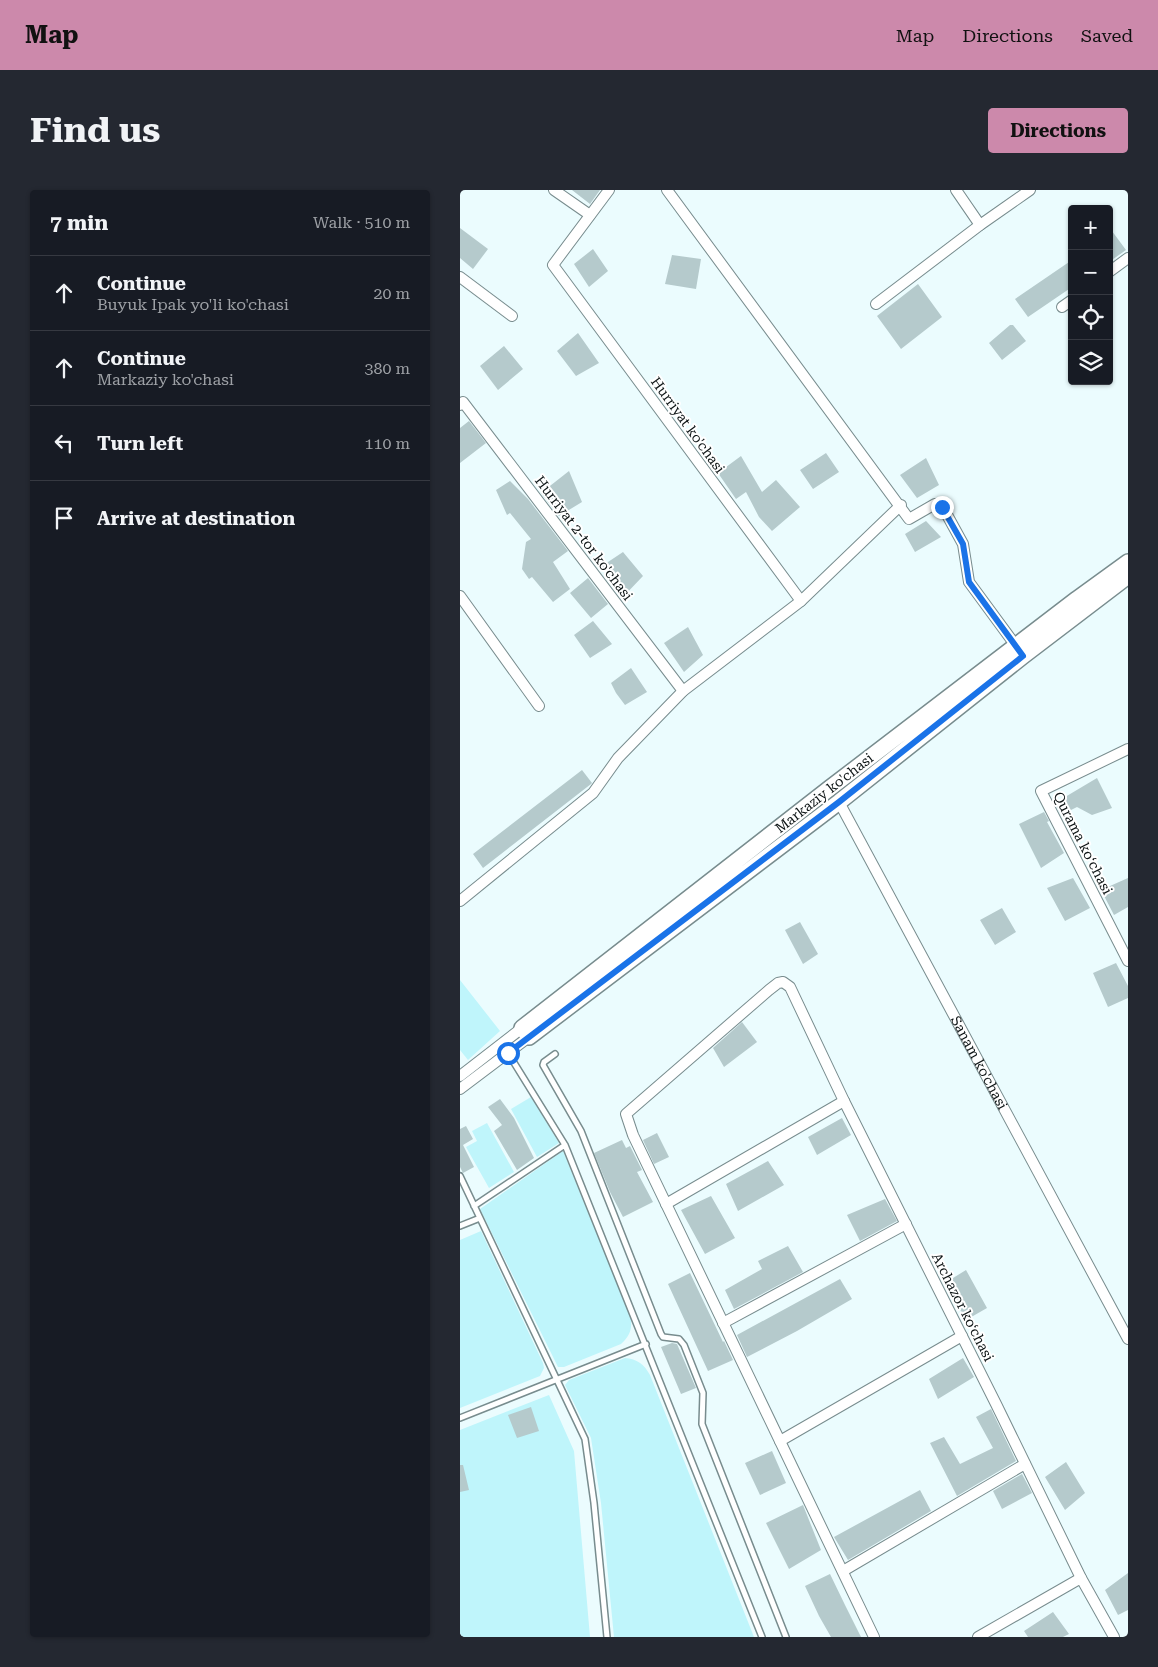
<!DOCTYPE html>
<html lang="en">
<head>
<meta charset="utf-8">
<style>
  :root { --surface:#171b24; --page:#242831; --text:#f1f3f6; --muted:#9ea1a6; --line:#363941; --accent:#cc89ab }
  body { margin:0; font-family:"Roboto Serif",serif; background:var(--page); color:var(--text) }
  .controls { position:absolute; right:15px; top:15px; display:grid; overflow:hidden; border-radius:5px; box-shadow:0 1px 4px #0004 }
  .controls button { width:45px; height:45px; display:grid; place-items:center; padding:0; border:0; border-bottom:1px solid var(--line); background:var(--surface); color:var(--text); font:25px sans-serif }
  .stop { position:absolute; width:15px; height:15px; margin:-11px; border:4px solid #1a73e8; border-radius:50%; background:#fff }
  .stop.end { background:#1a73e8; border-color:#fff; box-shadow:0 1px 5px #0008 }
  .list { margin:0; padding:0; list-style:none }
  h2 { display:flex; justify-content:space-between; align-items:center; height:65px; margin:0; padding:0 20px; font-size:21px }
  h2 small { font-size:16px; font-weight:400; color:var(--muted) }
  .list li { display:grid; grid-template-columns:32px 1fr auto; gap:15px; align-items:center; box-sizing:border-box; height:75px; padding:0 20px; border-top:1px solid var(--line) }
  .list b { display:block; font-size:19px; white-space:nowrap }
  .list p { margin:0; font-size:16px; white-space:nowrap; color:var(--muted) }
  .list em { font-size:16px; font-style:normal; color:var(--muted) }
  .icon { flex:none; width:28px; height:28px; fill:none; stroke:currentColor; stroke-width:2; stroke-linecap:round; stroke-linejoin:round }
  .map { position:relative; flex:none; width:668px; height:1447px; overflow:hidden; border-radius:5px }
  header { display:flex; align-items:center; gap:30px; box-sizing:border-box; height:70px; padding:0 25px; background:var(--accent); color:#111 }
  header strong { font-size:24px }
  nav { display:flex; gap:28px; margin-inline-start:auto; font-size:18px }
  .intro { display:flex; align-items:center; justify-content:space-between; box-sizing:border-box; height:120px; padding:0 30px }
  h1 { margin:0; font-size:35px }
  .button { padding:12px 22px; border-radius:5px; background:var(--accent); color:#111; font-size:18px; font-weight:700 }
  main { display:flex; gap:30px; padding:0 30px }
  aside { flex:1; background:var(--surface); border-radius:5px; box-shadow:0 1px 4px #0004 }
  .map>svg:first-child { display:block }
</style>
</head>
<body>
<header>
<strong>Map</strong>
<nav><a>Map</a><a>Directions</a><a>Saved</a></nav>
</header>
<div class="intro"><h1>Find us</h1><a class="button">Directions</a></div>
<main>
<aside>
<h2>7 min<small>Walk · 510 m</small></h2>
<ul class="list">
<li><svg class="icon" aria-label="ahead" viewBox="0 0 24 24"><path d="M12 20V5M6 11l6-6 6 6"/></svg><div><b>Continue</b><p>Buyuk Ipak yo'li ko'chasi</p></div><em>20 m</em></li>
<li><svg class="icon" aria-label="ahead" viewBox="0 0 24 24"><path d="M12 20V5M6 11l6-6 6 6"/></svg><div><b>Continue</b><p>Markaziy ko'chasi</p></div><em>380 m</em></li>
<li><svg class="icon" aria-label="left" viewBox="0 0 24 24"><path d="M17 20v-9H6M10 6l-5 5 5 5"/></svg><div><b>Turn left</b></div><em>110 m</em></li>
<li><svg class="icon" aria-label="arrive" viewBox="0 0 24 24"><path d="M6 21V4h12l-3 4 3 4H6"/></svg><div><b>Arrive at destination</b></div></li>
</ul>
</aside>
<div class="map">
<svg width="668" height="1447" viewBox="0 0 668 1447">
  <rect width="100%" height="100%" fill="#ebfcfe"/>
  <path fill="#bff5fb" d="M 0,790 L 40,841 L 8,870 L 0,860 Z
    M 71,907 L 99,953 L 77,967 L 51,919 Z
    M 27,933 L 54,982 L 29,998 L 6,957 L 17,951 L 12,941 Z
    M 103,961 L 171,1128 C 172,1139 170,1146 161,1154 L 104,1177 L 98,1177 L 20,1019 Z
    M 21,1041 L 83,1173 L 84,1178 L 80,1186 L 0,1218 L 0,1050 Z
    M 165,1168 C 177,1169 184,1174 190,1185 L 294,1447 L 154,1447 L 141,1313 L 131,1248 L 105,1195 L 109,1190 Z
    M 89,1205 L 114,1261 L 130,1447 L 0,1447 L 0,1240 Z"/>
  <path fill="#b5cacc" d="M 112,0 L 140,0 L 130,14 Z
    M 649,37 L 666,60 L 649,72 Z
    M 0,38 L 28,59 L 13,79 L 0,68 Z
    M 133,59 L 148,81 L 129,97 L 114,74 Z
    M 212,65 L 241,69 L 236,99 L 205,94 Z
    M 612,70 L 612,97 L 568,127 L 555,109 Z
    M 458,94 L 482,127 L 441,159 L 417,126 Z
    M 550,135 L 553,135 L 566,151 L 542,170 L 529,153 Z
    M 118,143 L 139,173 L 116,186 L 97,161 Z
    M 44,156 L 63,179 L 38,200 L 20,176 Z
    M 9,231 L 26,253 L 0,273 L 0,238 Z
    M 366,263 L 379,282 L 353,299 L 340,280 Z
    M 281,266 L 302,302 L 316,290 L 340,317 L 312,341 L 299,327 L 286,302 L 276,309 L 258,283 Z
    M 466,268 L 479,295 L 457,308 L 440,285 Z
    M 109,281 L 122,312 L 99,326 L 81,303 Z
    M 50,291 L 68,309 L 108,361 L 93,372 L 110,399 L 93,412 L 72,387 L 69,389 L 62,379 L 66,352 L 71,349 L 50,323 L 47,325 L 36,300 Z
    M 466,331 L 481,347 L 455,362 L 445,344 Z
    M 163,362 L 183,386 L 162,408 L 142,376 Z
    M 128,388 L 148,414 L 131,428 L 110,403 Z
    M 133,431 L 152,454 L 130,468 L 114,445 Z
    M 228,437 L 243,465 L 224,482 L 204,453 Z
    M 171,478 L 187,502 L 165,515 L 156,503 L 151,493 Z
    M 122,580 L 132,593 L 131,594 L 23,678 L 13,664 Z
    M 637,588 L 652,618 L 632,625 L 617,617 L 601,625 L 595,613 Z
    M 584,622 L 589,631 L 587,632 L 604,663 L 581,678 L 559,634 Z
    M 613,688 L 630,718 L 605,731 L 587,698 Z
    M 668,688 L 668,717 L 654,725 L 641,700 Z
    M 542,718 L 556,742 L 535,755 L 520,730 Z
    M 340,732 L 358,764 L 343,774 L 325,740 Z
    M 656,773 L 668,796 L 668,808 L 648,817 L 633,783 Z
    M 282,832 L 297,852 L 264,877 L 253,858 Z
    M 40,909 L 54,928 L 74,968 L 57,980 L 34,941 L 42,935 L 28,917 Z
    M 382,928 L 391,945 L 357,965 L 348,947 Z
    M 6,936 L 13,949 L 3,955 L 14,977 L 3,983 L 0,977 L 0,939 Z
    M 197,943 L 209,967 L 194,974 L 183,950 Z
    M 162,950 L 166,958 L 170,956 L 182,980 L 177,982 L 193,1012 L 163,1027 L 150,1002 L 134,963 Z
    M 308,971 L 324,995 L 278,1021 L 266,994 Z
    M 251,1006 L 275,1048 L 245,1064 L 221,1020 Z
    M 425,1009 L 437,1031 L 400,1051 L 387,1025 Z
    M 328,1056 L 343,1082 L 274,1119 L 265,1100 L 302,1079 L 298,1071 Z
    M 506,1080 L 527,1118 L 506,1130 L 485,1093 Z
    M 230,1083 L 263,1152 L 264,1151 L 273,1170 L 248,1181 L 208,1094 Z
    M 380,1089 L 392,1109 L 337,1141 L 287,1167 L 277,1145 Z
    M 212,1153 L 217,1154 L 236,1198 L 221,1204 L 201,1157 Z
    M 503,1168 L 514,1187 L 478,1209 L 469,1189 Z
    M 71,1217 L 79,1241 L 57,1248 L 48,1225 Z
    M 531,1219 L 556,1271 L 497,1306 L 470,1253 L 484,1247 L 500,1274 L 533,1258 L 516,1227 Z
    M 312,1261 L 326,1293 L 300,1305 L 285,1273 Z
    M 606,1272 L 625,1303 L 605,1320 L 585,1287 Z
    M 0,1275 L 3,1275 L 9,1300 L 0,1302 Z
    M 562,1284 L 572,1303 L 542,1319 L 533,1301 Z
    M 460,1300 L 471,1321 L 388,1370 L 374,1347 Z
    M 343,1315 L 361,1360 L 329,1379 L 306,1333 Z
    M 668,1383 L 668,1420 L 658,1425 L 645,1400 Z
    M 370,1384 L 385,1415 L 401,1447 L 371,1447 L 359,1426 L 345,1396 Z
    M 593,1422 L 609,1444 L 603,1447 L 568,1447 L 564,1441 Z"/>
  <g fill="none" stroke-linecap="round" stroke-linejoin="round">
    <defs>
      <path id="lane" d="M 48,863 L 105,955 L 302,1447
        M 95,864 L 84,872 L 83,875 L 121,941 L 201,1144 L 203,1147 L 219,1149 L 224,1155 L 243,1203 L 242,1234 L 326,1447
        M 0,986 L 125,1249 L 134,1313 L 147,1447
        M 14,1016 L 105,955
        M 0,1036 L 20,1028
        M 0,1228 L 186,1154"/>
      <g id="street">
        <path d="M 94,0 L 130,25"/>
        <path d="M 149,0 L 93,75 L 341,411"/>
        <path d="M 207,0 L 449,329 L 475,314 L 482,317 L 486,323 L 503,354 L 509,392 L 556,456"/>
        <path d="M 496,0 L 520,35"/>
        <path d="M 649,82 L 668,68"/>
        <path d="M 0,87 L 52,126"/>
        <path d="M 416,114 L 520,35 L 570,0"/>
        <path d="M 602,117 L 612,110"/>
        <path d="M 0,215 L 3,212 L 223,501"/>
        <path d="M 0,406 L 79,516"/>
        <path d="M 668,559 L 581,601 L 668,771"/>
        <path id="s1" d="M 379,612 L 668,1149"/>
        <path d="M 0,711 L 133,603 L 158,568 L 223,501 L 341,411 L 441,315"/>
        <path d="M 0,886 L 62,838"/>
        <path d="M 0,899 L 69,847"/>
        <path d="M 206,1014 L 384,911"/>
        <path d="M 263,1133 L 446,1034"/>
        <path d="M 320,1251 L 502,1146"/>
        <path d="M 383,1381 L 565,1274"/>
        <path d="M 414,1447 L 173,945 L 166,924 L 309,800 L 318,793 L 323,792 L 330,797 L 384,911 L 536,1214 L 621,1388 L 654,1447"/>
        <path d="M 518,1447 L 621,1388"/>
      </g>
      <path id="secondary" d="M 668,372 L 617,409 L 370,598 L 62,838 L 69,847 L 379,612 L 563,466 L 668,386"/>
    </defs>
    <use href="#lane" stroke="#788c8e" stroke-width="8"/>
    <use href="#street" stroke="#788c8e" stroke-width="12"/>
    <use href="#secondary" stroke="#788c8e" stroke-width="18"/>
    <use href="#lane" stroke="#fff" stroke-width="5"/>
    <use href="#street" stroke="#fff" stroke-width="10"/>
    <use href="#secondary" stroke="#fff" stroke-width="15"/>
  </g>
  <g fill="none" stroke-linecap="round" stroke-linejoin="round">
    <path stroke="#1a73e8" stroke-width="6" d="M 48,863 L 379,612 L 563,466 L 509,392 L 503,354 L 482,317"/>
  </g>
  <g text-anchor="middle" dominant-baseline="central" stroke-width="4" stroke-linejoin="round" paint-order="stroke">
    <g font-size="14" fill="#0d1415" stroke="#fff">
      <text transform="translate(228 235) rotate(54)">Hurriyat ko'chasi</text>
      <text transform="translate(124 348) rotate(53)">Hurriyat 2-tor ko'chasi</text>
      <text transform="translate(364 603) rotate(-38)">Markaziy ko'chasi</text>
      <text transform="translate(623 653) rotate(63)">Qurama koʻchasi</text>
      <text stroke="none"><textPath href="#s1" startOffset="296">Sanam ko'chasi</textPath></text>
      <text transform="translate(503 1117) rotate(63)">Archazor ko‘chasi</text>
    </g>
  </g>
</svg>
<div class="controls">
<button>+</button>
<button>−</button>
<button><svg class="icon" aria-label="locate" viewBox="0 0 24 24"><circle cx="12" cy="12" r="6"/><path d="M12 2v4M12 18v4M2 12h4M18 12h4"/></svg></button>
<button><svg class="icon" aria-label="layers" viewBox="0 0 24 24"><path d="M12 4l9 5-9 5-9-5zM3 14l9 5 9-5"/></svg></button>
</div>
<div class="stop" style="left:48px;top:863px"></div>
<div class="stop end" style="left:482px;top:317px"></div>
</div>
</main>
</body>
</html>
